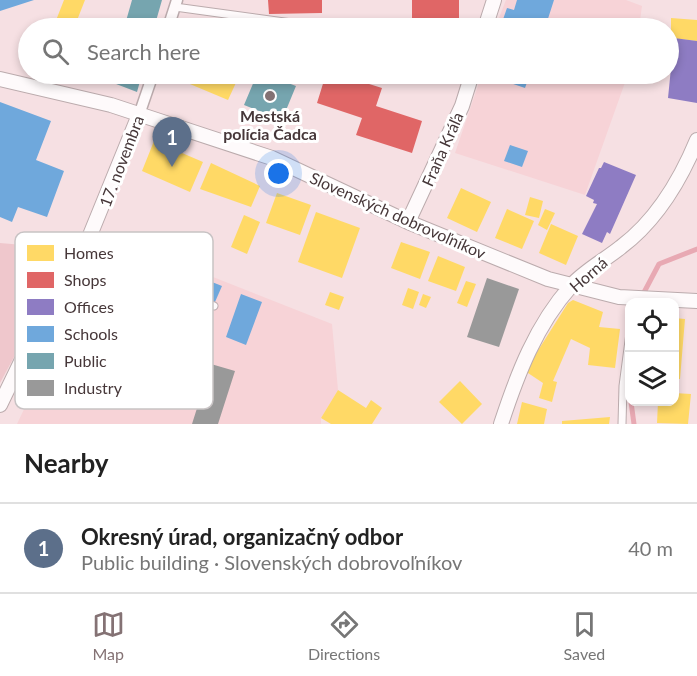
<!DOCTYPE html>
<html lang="en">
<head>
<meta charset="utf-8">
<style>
  :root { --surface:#fff; --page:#f6f6f6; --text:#222; --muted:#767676; --line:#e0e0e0; --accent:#847274 }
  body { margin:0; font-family:Lato,sans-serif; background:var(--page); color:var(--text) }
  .controls { position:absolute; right:18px; bottom:18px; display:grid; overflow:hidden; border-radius:12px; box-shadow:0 3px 9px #0003 }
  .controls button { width:54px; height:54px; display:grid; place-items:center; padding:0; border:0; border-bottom:2px solid var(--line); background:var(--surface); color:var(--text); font:30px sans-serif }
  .you { position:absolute; left:279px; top:174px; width:21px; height:21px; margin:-15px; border:4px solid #fff; border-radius:50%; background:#1a73e8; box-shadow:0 0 0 9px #1a73e833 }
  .badge { display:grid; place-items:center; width:39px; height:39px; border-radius:50%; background:var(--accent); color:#fff; font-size:20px; font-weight:700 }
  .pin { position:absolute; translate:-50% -50px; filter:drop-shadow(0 2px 3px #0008) }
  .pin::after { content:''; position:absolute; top:32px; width:21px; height:18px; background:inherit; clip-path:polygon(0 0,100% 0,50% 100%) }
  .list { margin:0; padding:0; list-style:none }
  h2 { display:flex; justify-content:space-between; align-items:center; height:78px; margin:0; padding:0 24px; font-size:26px }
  h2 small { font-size:20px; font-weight:400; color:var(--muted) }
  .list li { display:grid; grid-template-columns:39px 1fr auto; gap:18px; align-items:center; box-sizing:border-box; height:90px; padding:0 24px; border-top:2px solid var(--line) }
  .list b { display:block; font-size:22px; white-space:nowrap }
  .list p { margin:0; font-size:20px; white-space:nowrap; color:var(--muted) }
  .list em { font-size:20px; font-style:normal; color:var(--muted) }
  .icon { flex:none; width:33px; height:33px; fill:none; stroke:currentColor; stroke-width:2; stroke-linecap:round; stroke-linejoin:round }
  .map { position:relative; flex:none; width:697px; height:424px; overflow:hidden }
  .search { position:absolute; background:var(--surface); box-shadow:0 3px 9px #0003; left:18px; right:18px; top:18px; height:66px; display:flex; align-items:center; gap:15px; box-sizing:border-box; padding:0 21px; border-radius:33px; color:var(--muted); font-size:22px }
  .sheet { height:168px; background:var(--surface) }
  nav { display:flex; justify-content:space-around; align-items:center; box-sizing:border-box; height:84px; border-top:2px solid var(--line); background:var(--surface); font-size:16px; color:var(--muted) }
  nav a { display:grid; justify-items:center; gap:3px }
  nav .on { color:var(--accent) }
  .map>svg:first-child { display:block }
</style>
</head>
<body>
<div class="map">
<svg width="697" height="424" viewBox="0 0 697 424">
  <rect width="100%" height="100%" fill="#f6e0e3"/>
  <path fill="#f7d3d7" d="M 506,0 L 626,0 L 642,6 L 639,28 L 495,28 Z
    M 482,74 L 628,74 L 585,195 L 455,153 Z
    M 112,237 L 332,324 L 338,390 L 321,418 L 321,424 L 17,424 L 100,250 Z"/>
  <path fill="#efc7cc" d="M 0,243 L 58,248 L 55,281 L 0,383 Z"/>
  <path fill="#ffd966" d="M 64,0 L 85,0 L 74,28 L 53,28 Z
    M 671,18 L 697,20 L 697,41 L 671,38 Z
    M 166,74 L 240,74 L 228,100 Z
    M 154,141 L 203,162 L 190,192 L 142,171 Z
    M 211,163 L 260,186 L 251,207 L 200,189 Z
    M 461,188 L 491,202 L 477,232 L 447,218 Z
    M 277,193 L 311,205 L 300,235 L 266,223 Z
    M 530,197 L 543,201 L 539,218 L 525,215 Z
    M 507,209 L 534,221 L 522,249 L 495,238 Z
    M 545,209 L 555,213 L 547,230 L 538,225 Z
    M 316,212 L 360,228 L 342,278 L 298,262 Z
    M 244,215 L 260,222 L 247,254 L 231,247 Z
    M 551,224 L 578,236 L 566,265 L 539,253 Z
    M 401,242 L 430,252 L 420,279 L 391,268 Z
    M 438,256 L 465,267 L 456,291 L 428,281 Z
    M 466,281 L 476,284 L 467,307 L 457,303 Z
    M 408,288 L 419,292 L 413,309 L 402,305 Z
    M 330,292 L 344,297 L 339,310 L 325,305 Z
    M 423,294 L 431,297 L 426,308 L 419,305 Z
    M 573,300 L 603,312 L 599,327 L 620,329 L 615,368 L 588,365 L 590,348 L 571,339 L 553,381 L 557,382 L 552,402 L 539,398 L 543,383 L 525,371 L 568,303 Z
    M 674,318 L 685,319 L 680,379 L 674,379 Z
    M 460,381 L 482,404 L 462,424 L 439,402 Z
    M 338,390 L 366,408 L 371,400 L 382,408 L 372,424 L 331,424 L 321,418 Z
    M 674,393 L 691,394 L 688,424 L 657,423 L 658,402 L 674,402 Z
    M 522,402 L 547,409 L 544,424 L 517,424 Z
    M 610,417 L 609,424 L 562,424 L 562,421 Z"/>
  <path fill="#e06666" d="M 268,0 L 322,0 L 322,13 L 269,14 Z
    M 412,0 L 459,0 L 459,28 L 412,28 Z
    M 326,74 L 337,74 L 382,88 L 376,106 L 422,121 L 412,153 L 356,135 L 362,118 L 317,103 Z"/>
  <path fill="#8e7cc3" d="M 674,38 L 697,41 L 697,103 L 668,98 Z
    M 604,162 L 636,175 L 610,234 L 607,232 L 602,243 L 582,234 L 597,204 L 593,203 L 594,200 L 586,196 L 599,168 L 601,168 Z"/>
  <path fill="#6fa8dc" d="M 0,0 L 34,0 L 0,11 Z
    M 517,0 L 554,0 L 545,28 L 500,28 L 507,8 L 514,10 Z
    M 493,74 L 530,74 L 525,88 L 492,77 Z
    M 0,102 L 51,121 L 36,160 L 64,171 L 47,217 L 18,207 L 12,222 L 0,217 Z
    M 510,145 L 528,151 L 522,167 L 504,161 Z
    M 192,274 L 222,286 L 215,302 L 186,290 Z
    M 241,294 L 262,302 L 246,345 L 226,337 Z"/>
  <path fill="#76a5af" d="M 132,0 L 162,0 L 154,28 L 124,28 Z
    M 90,74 L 142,74 L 137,92 Z
    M 257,74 L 264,74 L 296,86 L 282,120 L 244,105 Z"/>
  <path fill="#999" d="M 487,278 L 519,289 L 499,347 L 467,337 Z
    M 211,364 L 235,371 L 218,424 L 192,424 Z"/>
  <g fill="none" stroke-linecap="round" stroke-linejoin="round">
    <path stroke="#e8a9b3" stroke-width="5" d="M 641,298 L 659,264 L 697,249
      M 630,383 L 630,395
      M 631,402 L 634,424"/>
    <defs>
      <path id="service" d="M 175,7 L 299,24
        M 86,245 L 148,268 L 170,288 L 214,306
        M 30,343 L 154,392
        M 622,424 L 623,386 L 630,333"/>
      <path id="pedestrian" d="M 168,28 L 177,0
        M 139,115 L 153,74"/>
      <path id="minor" d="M 485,28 L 494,0
        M 0,79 L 111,105 L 272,158 L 408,222 L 548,279 L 619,297 L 697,301
        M 408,222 L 462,106 L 472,74
        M 0,405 L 30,343 L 67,283 L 86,245 L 139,115
        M 501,424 C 517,375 536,325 571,286 C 584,271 605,260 621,247 C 657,220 680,181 697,140"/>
    </defs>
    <use href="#service" stroke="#bbabad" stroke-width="9"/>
    <use href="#pedestrian" stroke="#bbabad" stroke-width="13"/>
    <use href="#minor" stroke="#bbabad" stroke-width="16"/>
    <use href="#service" stroke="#fefafb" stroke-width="7"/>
    <use href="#pedestrian" stroke="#fefafb" stroke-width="10"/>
    <use href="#minor" stroke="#fefafb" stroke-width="14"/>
  </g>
  <circle fill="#847274" stroke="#fff" stroke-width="2" cx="270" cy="96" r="6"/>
  <g text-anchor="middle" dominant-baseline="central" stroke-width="6" stroke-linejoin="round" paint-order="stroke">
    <g font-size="16" font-weight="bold" fill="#463739" stroke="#fff">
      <text x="270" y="115">Mestská<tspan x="270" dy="18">polícia Čadca</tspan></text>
    </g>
    <g font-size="16" fill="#463739" stroke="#fff">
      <text transform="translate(442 149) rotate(-66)">Fraňa Kráľa</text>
      <text transform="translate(121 161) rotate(-69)">17. novembra</text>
      <text transform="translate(398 215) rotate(24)">Slovenských dobrovoľníkov</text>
      <text transform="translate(588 274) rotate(-41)">Horná</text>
    </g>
  </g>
  <rect x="15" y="232" width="198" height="177" rx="9" fill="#fff" stroke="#c8c3c4" stroke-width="1.5"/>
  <rect x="27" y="245" width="27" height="16" fill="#ffd966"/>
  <rect x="27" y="272" width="27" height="16" fill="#e06666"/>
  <rect x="27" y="299" width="27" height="16" fill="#8e7cc3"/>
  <rect x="27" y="326" width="27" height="16" fill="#6fa8dc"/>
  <rect x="27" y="353" width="27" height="16" fill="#76a5af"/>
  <rect x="27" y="380" width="27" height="16" fill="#999"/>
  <g font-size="16" fill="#463739">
    <text x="64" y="259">Homes</text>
    <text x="64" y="286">Shops</text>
    <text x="64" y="313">Offices</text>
    <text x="64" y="340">Schools</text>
    <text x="64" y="367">Public</text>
    <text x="64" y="394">Industry</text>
  </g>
</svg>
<div class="controls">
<button><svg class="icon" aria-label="locate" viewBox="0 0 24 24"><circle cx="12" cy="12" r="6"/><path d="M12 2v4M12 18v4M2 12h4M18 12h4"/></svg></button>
<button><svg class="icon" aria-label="layers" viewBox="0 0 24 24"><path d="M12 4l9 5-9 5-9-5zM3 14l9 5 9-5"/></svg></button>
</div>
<div class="you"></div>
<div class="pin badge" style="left:172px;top:167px;background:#5c6f8a">1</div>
<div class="search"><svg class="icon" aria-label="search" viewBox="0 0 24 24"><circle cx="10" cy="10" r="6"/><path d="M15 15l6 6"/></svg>Search here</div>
</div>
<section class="sheet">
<h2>Nearby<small></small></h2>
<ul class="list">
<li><span class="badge" style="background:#5c6f8a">1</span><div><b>Okresný úrad, organizačný odbor</b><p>Public building · Slovenských dobrovoľníkov</p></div><em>40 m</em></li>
</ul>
</section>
<nav>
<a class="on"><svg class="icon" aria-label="map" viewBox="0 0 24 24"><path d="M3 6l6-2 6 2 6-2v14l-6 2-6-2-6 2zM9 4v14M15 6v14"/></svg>Map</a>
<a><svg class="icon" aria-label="directions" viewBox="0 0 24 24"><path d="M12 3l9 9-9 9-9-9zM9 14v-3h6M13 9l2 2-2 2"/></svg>Directions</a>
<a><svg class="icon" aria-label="saved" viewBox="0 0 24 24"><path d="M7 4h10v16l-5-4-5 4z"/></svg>Saved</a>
</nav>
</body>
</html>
